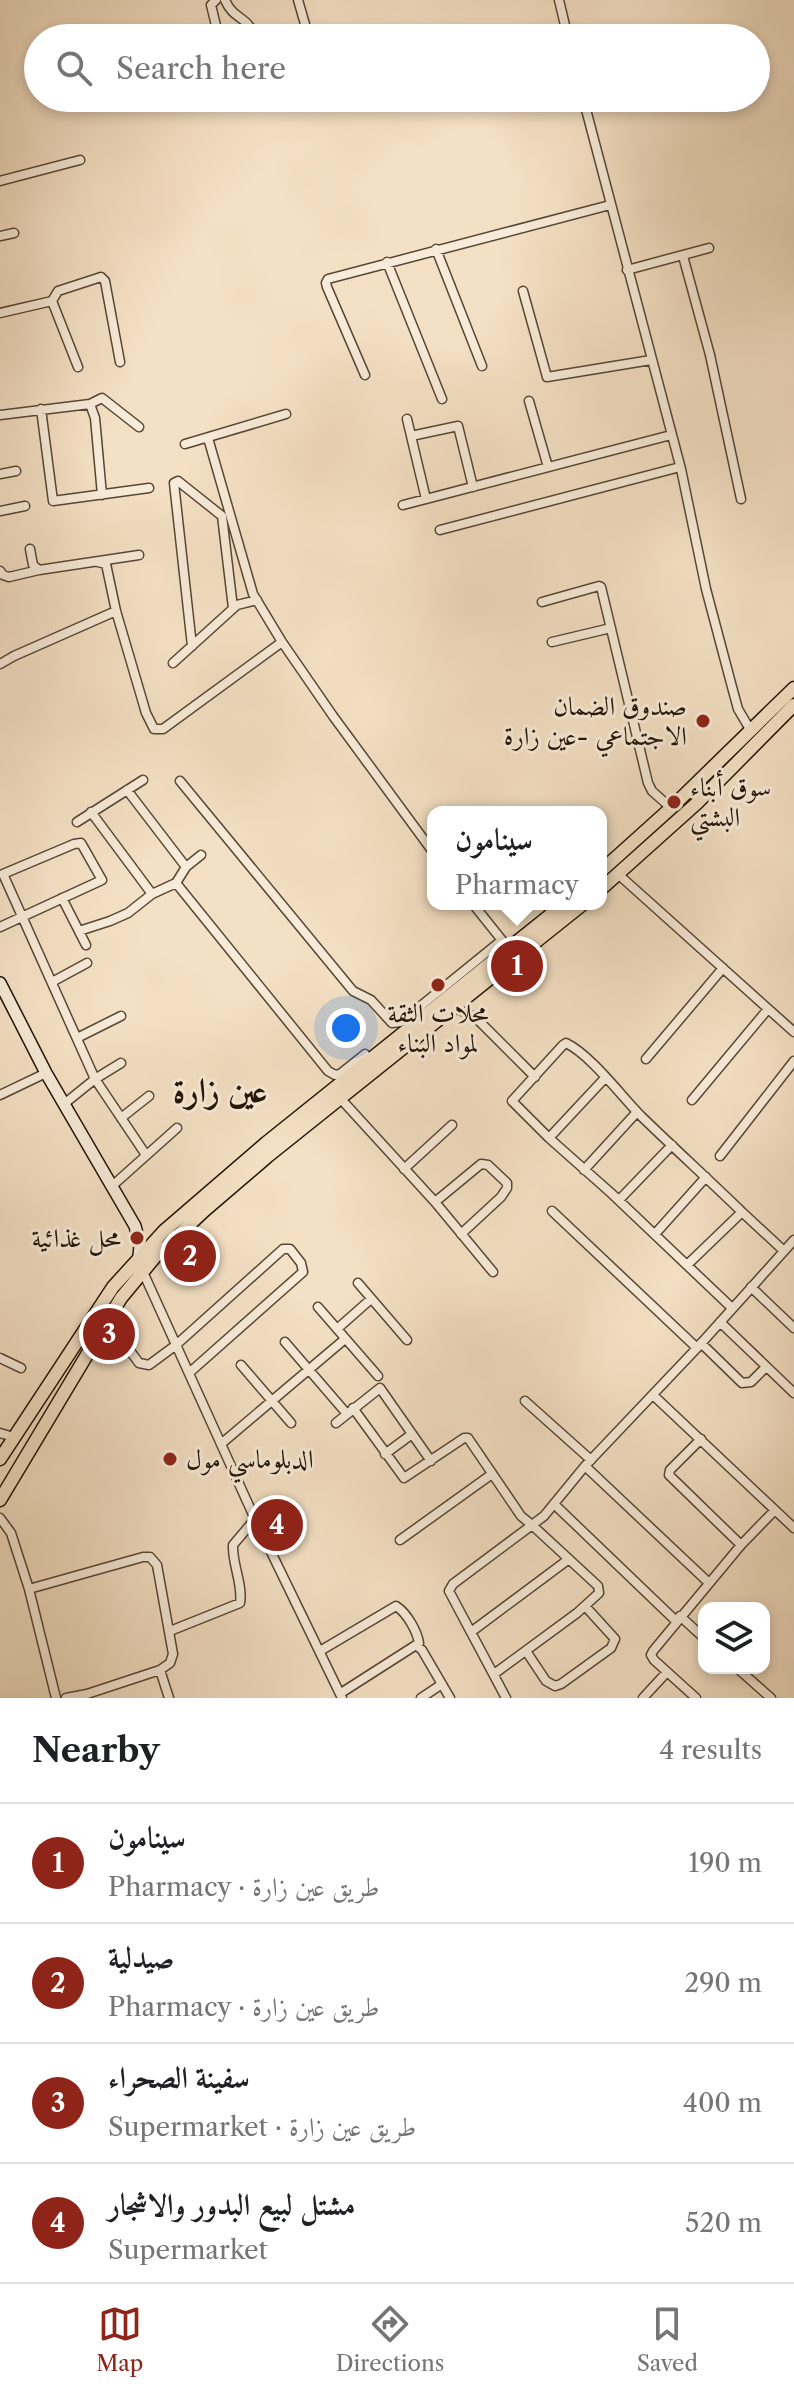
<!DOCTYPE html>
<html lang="en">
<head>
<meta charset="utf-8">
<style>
  :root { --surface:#fff; --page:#f6f6f6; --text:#202124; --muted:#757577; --line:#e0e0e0; --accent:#8f2418 }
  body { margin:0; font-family:"Libre Caslon Text",Amiri,serif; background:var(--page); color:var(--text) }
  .controls { position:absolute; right:24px; bottom:24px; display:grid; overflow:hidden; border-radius:16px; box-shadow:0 4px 12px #0003 }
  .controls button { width:72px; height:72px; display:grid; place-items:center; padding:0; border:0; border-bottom:2px solid var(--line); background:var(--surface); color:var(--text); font:40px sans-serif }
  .you { position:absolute; left:346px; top:1028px; width:28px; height:28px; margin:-20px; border:6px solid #fff; border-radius:50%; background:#1a73e8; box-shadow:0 0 0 12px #1a73e833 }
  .badge { display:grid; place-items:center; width:52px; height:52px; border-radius:50%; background:var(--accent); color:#fff; font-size:26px; font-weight:700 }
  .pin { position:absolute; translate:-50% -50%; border:4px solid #fff; box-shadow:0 2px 8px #0006 }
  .popup { position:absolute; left:427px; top:806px; width:180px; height:104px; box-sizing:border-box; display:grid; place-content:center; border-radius:16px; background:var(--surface); filter:drop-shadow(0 2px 6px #0005); font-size:26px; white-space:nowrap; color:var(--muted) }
  .popup b { font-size:30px; color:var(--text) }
  .popup::after { content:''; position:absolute; left:50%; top:100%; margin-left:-16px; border:16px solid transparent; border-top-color:var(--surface) }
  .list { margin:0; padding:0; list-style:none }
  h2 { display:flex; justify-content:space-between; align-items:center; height:104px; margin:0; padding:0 32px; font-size:34px }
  h2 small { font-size:26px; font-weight:400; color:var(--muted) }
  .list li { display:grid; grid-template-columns:52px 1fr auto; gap:24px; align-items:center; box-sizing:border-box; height:120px; padding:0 32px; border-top:2px solid var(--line) }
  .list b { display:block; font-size:30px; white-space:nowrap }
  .list p { margin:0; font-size:26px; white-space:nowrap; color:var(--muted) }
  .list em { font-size:26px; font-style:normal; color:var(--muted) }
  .icon { flex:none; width:44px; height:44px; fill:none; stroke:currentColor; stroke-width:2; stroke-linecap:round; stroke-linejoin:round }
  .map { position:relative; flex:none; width:794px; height:1698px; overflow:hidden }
  .search { position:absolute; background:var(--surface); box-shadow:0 4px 12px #0003; left:24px; right:24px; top:24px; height:88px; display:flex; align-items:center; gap:20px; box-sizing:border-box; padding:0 28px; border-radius:44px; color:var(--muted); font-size:30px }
  .sheet { height:584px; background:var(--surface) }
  nav { display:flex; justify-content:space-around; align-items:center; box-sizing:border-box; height:112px; border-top:2px solid var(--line); background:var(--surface); font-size:22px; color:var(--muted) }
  nav a { display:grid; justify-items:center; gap:4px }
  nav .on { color:var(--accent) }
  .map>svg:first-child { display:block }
</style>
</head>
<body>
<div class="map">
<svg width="794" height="1698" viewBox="0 0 794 1698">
  <rect width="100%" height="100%" fill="#f4e0c4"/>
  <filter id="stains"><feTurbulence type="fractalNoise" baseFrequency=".0025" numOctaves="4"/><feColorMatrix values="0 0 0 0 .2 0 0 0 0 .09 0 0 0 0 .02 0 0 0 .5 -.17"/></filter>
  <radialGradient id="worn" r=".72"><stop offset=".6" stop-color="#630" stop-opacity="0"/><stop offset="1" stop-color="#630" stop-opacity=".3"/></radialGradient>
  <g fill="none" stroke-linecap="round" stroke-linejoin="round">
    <defs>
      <path id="street" d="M 216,0 L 211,5 L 219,38
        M 225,0 C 234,21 248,15 255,38
        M 298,0 L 309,38
        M 559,0 L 568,38
        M 583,98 L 681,469 L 706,589 L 732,687 L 738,709 L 751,731
        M 187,101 L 191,98
        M 0,181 L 80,160
        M 0,236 L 14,233
        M 436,249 L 482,366
        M 683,256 L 710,355 L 741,499
        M 387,262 L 442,399
        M 627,270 L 709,248
        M 523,291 L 547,377 L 651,360
        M 0,313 L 52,301
        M 78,367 L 52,301 L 58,291 L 101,277 L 105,281 L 120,362
        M 365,375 L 327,287 L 326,283 L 328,279 L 610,205
        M 529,401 L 548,467
        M 90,404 L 102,398 L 139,427
        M 41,409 L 53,501 L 149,488
        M 0,415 L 90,404 L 95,418 L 102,495
        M 407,419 L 426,499
        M 411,436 L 458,426 L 473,487
        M 208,438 L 253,594 L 282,642 L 333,716 L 433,852
        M 185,444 L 286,414
        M 0,474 L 16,471
        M 403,505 L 671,435
        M 0,511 L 25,506
        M 440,530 L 680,467
        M 30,549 L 33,565 L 39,570 L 139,555
        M 98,562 L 106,564 L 116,611 L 146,713 L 154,729 L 163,729 L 282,642
        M 0,571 L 3,575 L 9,577 L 39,570
        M 542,602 L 599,586 L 601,587 L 648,783 L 652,791 L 671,808
        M 552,642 L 611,628
        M 192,646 L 174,483 L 178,481 L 222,516 L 233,608
        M 173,663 L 237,605 L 257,600
        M 0,664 L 14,656 L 116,611
        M 180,781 L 353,991 L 371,1000 L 392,1023 L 401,1022 L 502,940
        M 127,790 L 186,867
        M 91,812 L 152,894
        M 77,822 L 143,780
        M 619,875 L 794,1032
        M 176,883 L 328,1071 L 335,1075 L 340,1074 L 365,1054
        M 62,898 L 86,945
        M 473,904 L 505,944
        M 0,927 C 34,911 68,896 102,880 L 81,843 L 74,844 L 3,874 L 95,1079 L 146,1155
        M 79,931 L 110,921 L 128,913 L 152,894 L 176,883 L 186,867 L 201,855
        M 52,982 L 87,963
        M 454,1007 L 476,1018 L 535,1077
        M 77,1038 L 121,1016
        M 646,1059 L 723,968
        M 605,1078 L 549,1138 L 512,1101 L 563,1045 L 566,1043 C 591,1055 622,1097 642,1117 C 675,1149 709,1180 742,1212 L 687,1265
        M 0,1095 L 46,1073
        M 340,1098 L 435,1202 L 493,1272
        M 692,1100 L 768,1009
        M 64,1104 L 95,1079 L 121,1063
        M 121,1118 L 149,1096
        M 549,1138 L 611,1193 L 732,1308
        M 720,1156 L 794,1061
        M 404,1169 L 452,1125
        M 584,1170 L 637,1112
        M 111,1187 L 177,1128
        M 619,1200 L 672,1145
        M 435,1202 L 481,1164 L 488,1165 L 507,1183 L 507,1188 L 501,1197 L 461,1234
        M 552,1211 L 697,1348
        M 742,1212 L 784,1251
        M 655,1234 L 706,1177
        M 143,1272 L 255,1519 L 342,1698
        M 358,1283 L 407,1340
        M 751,1287 L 794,1328
        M 318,1307 L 378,1376
        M 108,1321 L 139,1363 L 149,1365 L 176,1345 L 283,1249 L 290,1249 L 301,1263 L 303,1272 L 189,1373
        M 720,1322 L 794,1393
        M 337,1329 L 371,1299
        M 285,1342 L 347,1414
        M 701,1343 L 742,1383 L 751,1382 L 766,1367
        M 0,1358 L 21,1368
        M 241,1365 L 291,1423
        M 653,1395 L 794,1528
        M 525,1401 L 591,1460
        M 353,1408 L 404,1478 L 464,1438 L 468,1438 L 521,1516 L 532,1525 L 544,1516 L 585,1466 L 697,1348 L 794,1240
        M 336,1423 L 380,1388 L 431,1461
        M 0,1433 L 14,1437
        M 701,1439 L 670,1470 L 669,1475 L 741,1545
        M 221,1444 L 345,1339
        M 385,1454 L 412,1434
        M 585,1466 L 709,1583
        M 554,1504 L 676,1621
        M 0,1518 L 11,1533 L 29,1589 L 56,1698
        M 400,1540 L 492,1474
        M 29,1589 L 143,1557 L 150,1557 L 157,1565 L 173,1654 L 170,1663 L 160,1670 L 87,1694 L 66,1698
        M 680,1616 L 704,1638
        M 170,1631 L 240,1603 C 243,1584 232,1564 233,1545 L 255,1519
        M 471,1632 L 569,1559
        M 320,1651 L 396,1606 C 407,1613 417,1631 419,1643 L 416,1645
        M 526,1651 L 546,1681 L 555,1686 L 561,1684 L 611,1648 L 615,1639 L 585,1606
        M 737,1668 L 771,1698
        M 160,1670 L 169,1698
        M 494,1674 L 577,1613 L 599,1593 L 598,1586 L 532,1525 L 453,1584 L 449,1591 L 506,1698
        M 341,1693 L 416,1645 L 422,1650 L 450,1698
        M 421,1698 L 442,1684
        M 643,1698 L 667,1672
        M 696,1698 L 654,1660 L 651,1655 L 653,1651 L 741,1545 L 775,1510"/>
      <path id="secondary" d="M 0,983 L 46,1073 L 135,1226 L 140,1245 L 139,1257"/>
      <path id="primary" d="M 601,871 L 671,808 L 794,688
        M 601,889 L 697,803 L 794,705
        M 0,1459 L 113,1287 L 164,1231 L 266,1143 L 564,904
        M 0,1500 L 121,1298 L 155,1257 L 205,1210 L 268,1156 L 583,904"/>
    </defs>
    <use href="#street" stroke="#564735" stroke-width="11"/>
    <use href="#secondary" stroke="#211405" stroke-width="14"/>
    <use href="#primary" stroke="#211405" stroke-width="15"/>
    <use href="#street" stroke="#f8ebd9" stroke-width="8"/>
    <use href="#secondary" stroke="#f8ebd9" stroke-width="11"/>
    <use href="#primary" stroke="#f4e0c4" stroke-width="12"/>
  </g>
  <g fill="#8f2418" stroke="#f8ebd9" stroke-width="3">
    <circle cx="703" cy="721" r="8"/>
    <circle cx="674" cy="802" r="8"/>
    <circle cx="438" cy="985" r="8"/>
    <circle cx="137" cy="1238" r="8"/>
    <circle cx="170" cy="1459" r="8"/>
  </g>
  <g text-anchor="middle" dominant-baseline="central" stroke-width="6" stroke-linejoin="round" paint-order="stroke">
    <g font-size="26" fill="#211405" stroke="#f8ebd9" text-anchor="end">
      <text x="687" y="706">صندوق الضمان<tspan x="687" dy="30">الاجتماعي -عين زارة</tspan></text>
      <text x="690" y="787" text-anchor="start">سوق أبناء<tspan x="690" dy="30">البشتي</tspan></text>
      <text x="438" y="1013" text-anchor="middle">محلات الثقة<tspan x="438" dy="30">لمواد البناء</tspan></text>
      <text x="121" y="1238">محل غذائية</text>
      <text x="186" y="1459" text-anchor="start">الدبلوماسي مول</text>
    </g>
    <g font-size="34" font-weight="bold" fill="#211405" stroke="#f8ebd9">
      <text x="220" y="1090">عين زارة</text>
    </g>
  </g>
  <rect width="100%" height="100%" filter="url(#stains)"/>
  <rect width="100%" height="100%" fill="url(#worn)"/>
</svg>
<div class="controls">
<button><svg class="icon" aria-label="layers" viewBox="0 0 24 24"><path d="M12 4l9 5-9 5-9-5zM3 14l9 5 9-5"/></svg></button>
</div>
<div class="you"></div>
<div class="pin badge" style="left:517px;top:966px">1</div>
<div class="popup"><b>سينامون</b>Pharmacy</div>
<div class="pin badge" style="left:190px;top:1256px">2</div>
<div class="pin badge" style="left:109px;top:1334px">3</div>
<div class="pin badge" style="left:277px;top:1525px">4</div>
<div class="search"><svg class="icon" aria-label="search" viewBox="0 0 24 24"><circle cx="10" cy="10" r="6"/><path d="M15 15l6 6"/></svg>Search here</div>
</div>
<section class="sheet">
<h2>Nearby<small>4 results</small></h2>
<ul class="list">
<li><span class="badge">1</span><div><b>سينامون</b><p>Pharmacy · طريق عين زارة</p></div><em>190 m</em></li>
<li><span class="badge">2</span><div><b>صيدلية</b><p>Pharmacy · طريق عين زارة</p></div><em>290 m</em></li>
<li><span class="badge">3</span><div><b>سفينة الصحراء</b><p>Supermarket · طريق عين زارة</p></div><em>400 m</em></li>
<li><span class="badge">4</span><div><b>مشتل لبيع البدور والاشجار</b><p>Supermarket</p></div><em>520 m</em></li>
</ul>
</section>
<nav>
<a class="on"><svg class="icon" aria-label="map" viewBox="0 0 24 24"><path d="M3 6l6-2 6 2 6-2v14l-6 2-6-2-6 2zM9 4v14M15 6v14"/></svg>Map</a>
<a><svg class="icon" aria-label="directions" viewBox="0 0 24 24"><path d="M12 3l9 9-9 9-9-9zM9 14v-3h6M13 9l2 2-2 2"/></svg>Directions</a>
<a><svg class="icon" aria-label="saved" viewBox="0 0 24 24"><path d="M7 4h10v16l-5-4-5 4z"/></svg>Saved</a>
</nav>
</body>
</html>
